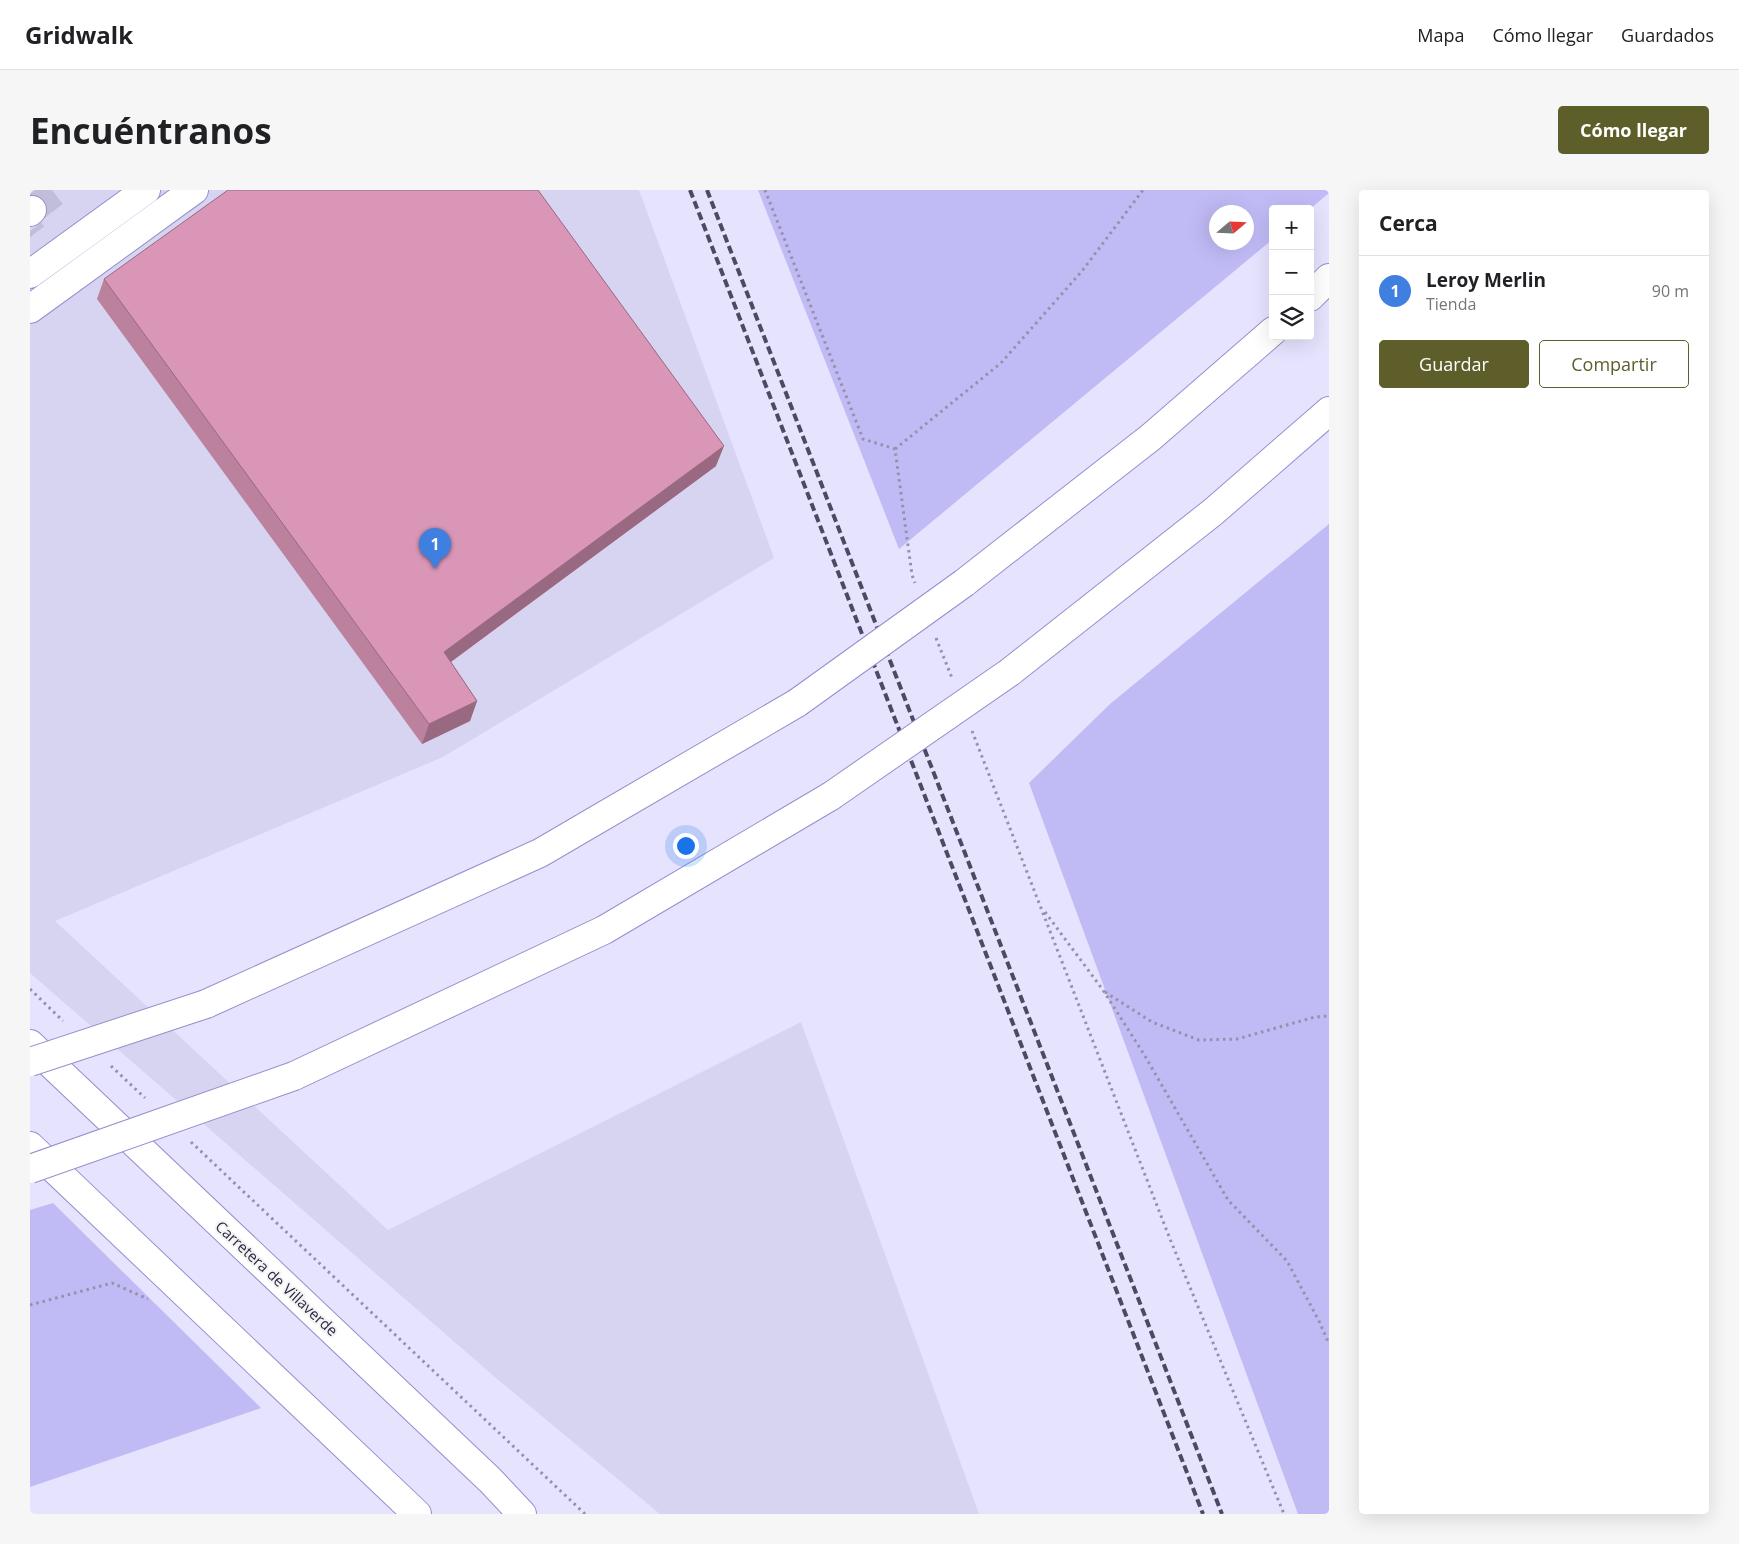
<!DOCTYPE html>
<html lang="es">
<head>
<meta charset="utf-8">
<style>
  :root { --surface:#fff; --page:#f6f6f6; --text:#202124; --muted:#757577; --line:#e0e0e0; --accent:#5e5e2b }
  body { margin:0; font-family:"Open Sans",sans-serif; background:var(--page); color:var(--text) }
  .controls { position:absolute; right:15px; top:15px; display:grid; overflow:hidden; border-radius:5px; box-shadow:0 5px 20px #0002 }
  .controls button { width:45px; height:45px; display:grid; place-items:center; padding:0; border:0; border-bottom:1px solid var(--line); background:var(--surface); color:var(--text); font:25px sans-serif }
  .compass { position:absolute; left:1179px; top:15px; width:45px; height:45px; border-radius:50%; background:var(--surface); box-shadow:0 5px 20px #0002; rotate:71deg }
  .you { position:absolute; left:655px; top:655px; width:18px; height:18px; margin:-12px; border:4px solid #fff; border-radius:50%; background:#1a73e8; box-shadow:0 0 0 8px #1a73e833 }
  .badge { display:grid; place-items:center; width:32px; height:32px; border-radius:50%; background:var(--accent); color:#fff; font-size:16px; font-weight:700 }
  .pin { position:absolute; translate:-50% -41px; filter:drop-shadow(0 1px 2px #0008) }
  .pin::after { content:''; position:absolute; top:26px; width:18px; height:15px; background:inherit; clip-path:polygon(0 0,100% 0,50% 100%) }
  .list { margin:0; padding:0; list-style:none }
  h2 { display:flex; justify-content:space-between; align-items:center; height:65px; margin:0; padding:0 20px; font-size:21px }
  h2 small { font-size:16px; font-weight:400; color:var(--muted) }
  .list li { display:grid; grid-template-columns:32px 1fr auto; gap:15px; align-items:center; box-sizing:border-box; height:70px; padding:0 20px; border-top:1px solid var(--line) }
  .list b { display:block; font-size:19px; white-space:nowrap }
  .list p { margin:0; font-size:16px; white-space:nowrap; color:var(--muted) }
  .list em { font-size:16px; font-style:normal; color:var(--muted) }
  .actions { display:flex; gap:10px; padding:15px 20px }
  .actions a { flex:1; padding:11px 0; border:1px solid var(--accent); border-radius:5px; text-align:center; font-size:18px; color:var(--accent) }
  .actions .main { background:var(--accent); color:#fff }
  .icon { flex:none; width:28px; height:28px; fill:none; stroke:currentColor; stroke-width:2; stroke-linecap:round; stroke-linejoin:round }
  .map { position:relative; flex:none; width:1299px; height:1324px; overflow:hidden; border-radius:5px }
  header { display:flex; align-items:center; gap:30px; box-sizing:border-box; height:70px; padding:0 25px; background:var(--surface); border-bottom:1px solid var(--line) }
  header strong { font-size:24px }
  nav { display:flex; gap:28px; margin-inline-start:auto; font-size:18px }
  .intro { display:flex; align-items:center; justify-content:space-between; box-sizing:border-box; height:120px; padding:0 30px }
  h1 { margin:0; font-size:35px }
  .button { padding:12px 22px; border-radius:5px; background:var(--accent); color:#fff; font-size:18px; font-weight:700 }
  main { display:flex; gap:30px; padding:0 30px }
  aside { flex:1; background:var(--surface); border-radius:5px; box-shadow:0 5px 20px #0002 }
  .map>svg:first-child { display:block }
</style>
</head>
<body>
<header>
<strong>Gridwalk</strong>
<nav><a>Mapa</a><a>Cómo llegar</a><a>Guardados</a></nav>
</header>
<div class="intro"><h1>Encuéntranos</h1><a class="button">Cómo llegar</a></div>
<main>
<div class="map">
<svg width="1299" height="1324" viewBox="0 0 1299 1324">
  <rect width="100%" height="100%" fill="#e5e3fe"/>
  <path fill="#d6d4f1" d="M 0,0 L 609,0 L 744,368 L 413,567 L 25,731 L 358,1040 L 771,832 L 949,1324 L 630,1324 L 466,1188 L 0,783 Z"/>
  <path fill="#c0bbf5" fill-rule="evenodd" d="M 728,0 L 1299,0 L 1299,3 L 1280,19 L 1243,19 L 1243,49 L 869,359 ZM 1186,22 L 1216,22 L 1216,52 L 1186,52 Z
    M 1299,334 L 1299,1324 L 1268,1324 L 999,593 L 1080,514 Z
    M 23,1013 L 231,1218 L 0,1297 L 0,1020 Z"/>
  <g fill="none" stroke-linecap="round" stroke-linejoin="round">
    <path stroke="#c0bed9" stroke-width="28" stroke-dasharray="28 14" stroke-linecap="butt" d="M 2,20 L 28,0
      M 0,41 L 3,45"/>
    <defs>
      <path id="minor" d="M 0,22 L 2,20
        M 0,84 L 116,0
        M 0,119 L 164,0"/>
      <path id="highway" d="M 1280,107 L 1299,88
        M 934,393 L 1121,247 L 1243,141
        M 980,482 L 1183,322 L 1299,221
        M 176,814 L 510,663 L 767,513
        M 0,854 L 460,1290 L 492,1324
        M 264,886 L 574,740 L 801,606
        M 0,956 L 387,1324"/>
    </defs>
    <use href="#minor" stroke="#968fcc" stroke-width="30"/>
    <use href="#highway" stroke="#968fcc" stroke-width="30"/>
    <path stroke="#9491ab" stroke-width="3" stroke-dasharray="2.5 4" stroke-linecap="butt" d="M 735,0 L 833,249 L 865,259 L 882,385 L 885,393
      M 865,259 L 971,173 L 1052,81 L 1113,0
      M 906,448 L 922,488
      M 942,541 L 1140,1049 L 1254,1324
      M 1015,722 L 1073,800 L 1115,866 L 1198,1010 L 1257,1071 L 1289,1131 L 1299,1154
      M 0,799 L 33,831
      M 1075,802 L 1122,832 L 1169,850 L 1207,849 L 1285,827 L 1299,826
      M 81,876 L 115,908
      M 161,952 L 555,1324
      M 0,1115 L 82,1093 L 118,1109"/>
    <use href="#minor" stroke="#fff" stroke-width="28"/>
    <use href="#highway" stroke="#fff" stroke-width="28"/>
    <path stroke="#4c4963" stroke-width="4" stroke-dasharray="8 4" stroke-linecap="butt" d="M 660,0 L 1173,1324
      M 677,0 L 1192,1324"/>
    <defs>
      <path id="highway-bridge" d="M 767,513 L 934,393
        M 801,606 L 980,482
        M 0,872 L 176,814
        M 0,979 L 264,886"/>
    </defs>
    <use href="#highway-bridge" stroke="#968fcc" stroke-width="30" stroke-linecap="butt"/>
    <use href="#highway-bridge" stroke="#fff" stroke-width="28"/>
  </g>
  <path fill="#bb819d" d="M 74,89 L 686,276 L 421,472 L 447,511 L 440,531 L 392,554 L 67,109 Z"/>
  <path fill="#986980" d="M 694,256 L 686,276 L 407,482 L 414,462 Z
    M 447,511 L 440,531 L 392,554 L 399,534 Z"/>
  <path fill="#d996b7" stroke="#986980" d="M 198,0 L 508,0 L 694,256 L 414,462 L 447,511 L 399,534 L 74,89 Z"/>
  <g text-anchor="middle" dominant-baseline="central" stroke-width="4" stroke-linejoin="round" paint-order="stroke">
    <g font-size="15" fill="#2e2b44" stroke="#f3f3f3">
      <text transform="translate(247 1088) rotate(43)">Carretera de Villaverde</text>
    </g>
  </g>
</svg>
<div class="controls">
<button>+</button>
<button>−</button>
<button><svg class="icon" aria-label="layers" viewBox="0 0 24 24"><path d="M12 4l9 5-9 5-9-5zM3 14l9 5 9-5"/></svg></button>
</div>
<svg class="compass" viewBox="-18 -18 36 36"><path d="M0-13l5 13h-10z" fill="#e53935"/><path d="M0 13l5-13h-10z" fill="#757577"/></svg>
<div class="you"></div>
<div class="pin badge" style="left:405px;top:379px;background:#3f7fe0">1</div>
</div>
<aside>
<h2>Cerca<small></small></h2>
<ul class="list">
<li><span class="badge" style="background:#3f7fe0">1</span><div><b>Leroy Merlin</b><p>Tienda</p></div><em>90 m</em></li>
</ul>
<div class="actions"><a class="main">Guardar</a><a>Compartir</a></div>
</aside>
</main>
</body>
</html>
